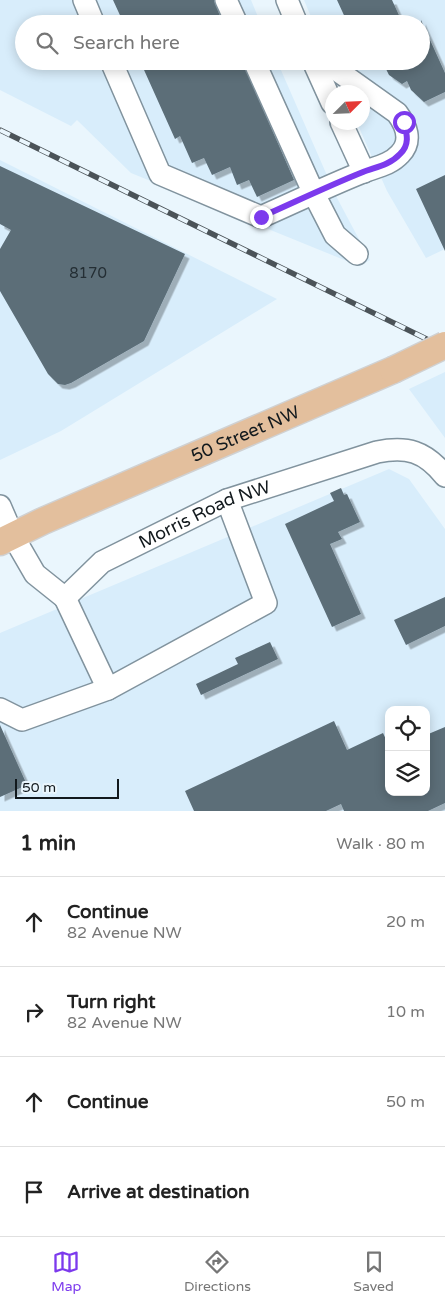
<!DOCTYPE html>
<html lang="en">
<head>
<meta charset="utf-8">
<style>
  :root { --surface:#fff; --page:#f2f2f2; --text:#222; --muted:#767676; --line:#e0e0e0; --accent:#7c3aed }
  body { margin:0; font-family:"Varela Round",sans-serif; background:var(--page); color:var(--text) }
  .controls { position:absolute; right:15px; bottom:15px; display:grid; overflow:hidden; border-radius:10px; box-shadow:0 2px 12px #0003 }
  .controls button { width:45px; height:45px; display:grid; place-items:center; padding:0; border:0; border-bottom:1px solid var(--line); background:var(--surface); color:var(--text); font:25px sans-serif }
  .compass { position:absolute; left:325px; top:85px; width:45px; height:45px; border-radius:50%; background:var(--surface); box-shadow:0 2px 12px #0003; rotate:66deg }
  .scale { position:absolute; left:15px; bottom:12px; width:104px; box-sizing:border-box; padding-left:5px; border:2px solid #12191d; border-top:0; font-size:14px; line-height:18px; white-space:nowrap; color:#12191d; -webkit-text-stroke:4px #eaf6fd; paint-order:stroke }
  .stop { position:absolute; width:15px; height:15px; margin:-11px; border:4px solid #7c3aed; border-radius:50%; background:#fff }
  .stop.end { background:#7c3aed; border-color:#fff; box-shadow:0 1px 5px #0008 }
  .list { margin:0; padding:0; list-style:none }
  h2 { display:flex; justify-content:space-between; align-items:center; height:65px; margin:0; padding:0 20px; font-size:21px }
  h2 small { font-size:16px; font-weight:400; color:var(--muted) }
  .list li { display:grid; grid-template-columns:32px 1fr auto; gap:15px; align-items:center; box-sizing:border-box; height:90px; padding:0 20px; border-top:1px solid var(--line) }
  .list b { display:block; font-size:19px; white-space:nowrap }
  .list p { margin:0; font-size:16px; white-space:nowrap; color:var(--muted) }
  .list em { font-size:16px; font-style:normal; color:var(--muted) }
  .icon { flex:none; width:28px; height:28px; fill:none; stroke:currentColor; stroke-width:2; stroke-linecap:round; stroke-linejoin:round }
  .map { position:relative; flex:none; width:445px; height:811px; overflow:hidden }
  .search { position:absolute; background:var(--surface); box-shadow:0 2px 12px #0003; left:15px; right:15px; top:15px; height:55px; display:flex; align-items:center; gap:12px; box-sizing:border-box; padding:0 18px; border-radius:28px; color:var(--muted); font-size:19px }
  .sheet { height:425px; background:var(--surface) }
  nav { display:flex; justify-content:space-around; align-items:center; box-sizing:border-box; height:70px; border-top:1px solid var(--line); background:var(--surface); font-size:14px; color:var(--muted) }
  nav a { display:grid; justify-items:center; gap:2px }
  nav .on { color:var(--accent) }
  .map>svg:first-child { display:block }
</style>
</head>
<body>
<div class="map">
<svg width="445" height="811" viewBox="0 0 445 811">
  <defs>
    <filter id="shadow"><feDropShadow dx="4.5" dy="4.5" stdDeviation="0" flood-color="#0004"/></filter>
  </defs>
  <rect width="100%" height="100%" fill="#eaf6fd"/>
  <path fill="#d8edfb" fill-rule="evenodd" d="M 0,0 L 251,0 L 261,24 L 24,24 L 24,61 L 277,61 L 336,196 L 370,260 L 359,266 L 131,173 L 77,120 L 71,126 L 0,90 Z
    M 304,0 L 445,0 L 445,249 L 426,258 L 387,191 L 357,123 L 362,122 L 362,92 L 344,92 L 331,61 L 421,61 L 421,24 L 314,24 Z
    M 0,160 L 277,299 L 61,431 L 0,460 Z
    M 445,372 L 445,438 L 409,389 Z
    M 389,469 L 409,479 L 445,529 L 445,811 L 0,811 L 0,633 ZM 389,710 L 426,710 L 426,792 L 389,792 Z"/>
  <path fill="#5c6e78" filter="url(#shadow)" d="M 113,0 L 214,0 L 223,24 L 124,24 Z
    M 337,0 L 392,0 L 403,24 L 348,24 Z
    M 421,20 L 445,73 L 445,92 L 424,102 L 411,90 L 407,81 L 402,84 L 389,75 L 382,61 L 421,61 Z
    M 140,61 L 242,61 L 294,180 L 257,197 L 249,180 L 237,185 L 230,167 L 212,175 L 204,158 L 192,163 L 180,136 L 175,139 Z
    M 0,166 L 185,254 L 144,341 L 71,383 L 65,385 L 58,384 L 48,374 L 0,291 L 0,249 L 11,230 L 0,224 Z
    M 445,175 L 445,251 L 416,189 Z
    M 341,488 L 344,495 L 347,494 L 360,522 L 338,532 L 342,539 L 330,544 L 361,614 L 332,627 L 285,524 L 334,501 L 330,493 Z
    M 445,597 L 445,626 L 406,645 L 394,620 Z
    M 270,642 L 278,659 L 201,695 L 196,684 L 238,664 L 235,658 Z
    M 334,721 L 347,750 L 383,733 L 389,746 L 389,792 L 426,792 L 426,735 L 445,727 L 445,803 L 428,811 L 344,811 L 341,804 L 326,811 L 194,811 L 185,791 Z
    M 0,725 L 27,785 L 0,797 Z"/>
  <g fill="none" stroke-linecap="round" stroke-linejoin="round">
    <defs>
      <g id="minor">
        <path d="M 84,0 L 94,24"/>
        <path d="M 226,0 L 237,24"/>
        <path d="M 287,0 L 297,24"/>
        <path d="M 111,61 L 160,174 L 261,217 C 295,202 328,186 363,172 C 376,167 390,165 400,154 C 413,141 406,125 397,113 L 324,61"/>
        <path d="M 254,61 L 314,194 L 335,235 L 357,254"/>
        <path d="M 313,61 L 332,103"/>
        <path d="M 341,122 L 364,172"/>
        <path id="s1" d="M 0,506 L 13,536 L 35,574 L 65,598 L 102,562 L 227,500 L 377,452 C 407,446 425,451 445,476"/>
        <path d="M 65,598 L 108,689"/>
        <path d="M 0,709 L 22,720 L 108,689 L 266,603 L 227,500"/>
      </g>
      <g id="major">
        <path id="s2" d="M 0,542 L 43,521 L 393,370"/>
      </g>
    </defs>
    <use href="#minor" stroke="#81939e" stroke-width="24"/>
    <use href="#major" stroke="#d0d1d2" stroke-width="29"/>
    <use href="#minor" stroke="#fff" stroke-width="21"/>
    <use href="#major" stroke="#e3bf9d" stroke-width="26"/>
    <defs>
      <path id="rail" d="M 0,130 L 445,348"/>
    </defs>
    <use href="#rail" stroke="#4b5358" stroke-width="5.5"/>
    <use href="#rail" stroke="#eaf6fd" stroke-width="4" stroke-dasharray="11" stroke-linecap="butt"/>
    <defs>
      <path id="major-bridge" d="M 393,370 L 445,345"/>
    </defs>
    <use href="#major-bridge" stroke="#d0d1d2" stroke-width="29" stroke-linecap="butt"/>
    <use href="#major-bridge" stroke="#e3bf9d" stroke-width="26"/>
  </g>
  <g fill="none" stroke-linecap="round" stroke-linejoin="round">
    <path stroke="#7c3aed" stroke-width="6" d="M 261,217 C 295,202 328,186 363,172 C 376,167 390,165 400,154 C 410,145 407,134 404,122"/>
  </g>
  <g text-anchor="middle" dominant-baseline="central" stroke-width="5" stroke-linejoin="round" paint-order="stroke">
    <g font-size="15" fill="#242e34">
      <text x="88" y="273">8170</text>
    </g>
    <g font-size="18" fill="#12191d" stroke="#eaf6fd">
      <text stroke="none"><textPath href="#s2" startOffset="268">50 Street NW</textPath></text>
      <text stroke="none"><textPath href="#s1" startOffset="280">Morris Road NW</textPath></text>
    </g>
  </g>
</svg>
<div class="controls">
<button><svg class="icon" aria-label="locate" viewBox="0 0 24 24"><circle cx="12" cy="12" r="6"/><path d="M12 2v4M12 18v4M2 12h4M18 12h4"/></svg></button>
<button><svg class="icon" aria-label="layers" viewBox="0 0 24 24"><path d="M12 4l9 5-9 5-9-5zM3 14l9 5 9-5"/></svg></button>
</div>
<svg class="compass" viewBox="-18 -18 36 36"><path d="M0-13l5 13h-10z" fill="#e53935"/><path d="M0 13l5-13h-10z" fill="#767676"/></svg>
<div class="scale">50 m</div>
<div class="stop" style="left:404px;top:122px"></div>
<div class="stop end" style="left:261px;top:217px"></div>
<div class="search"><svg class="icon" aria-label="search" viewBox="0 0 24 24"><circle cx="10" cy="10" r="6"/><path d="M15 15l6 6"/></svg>Search here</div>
</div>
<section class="sheet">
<h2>1 min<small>Walk · 80 m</small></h2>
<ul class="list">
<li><svg class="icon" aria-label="ahead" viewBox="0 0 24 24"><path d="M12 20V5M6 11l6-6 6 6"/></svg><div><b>Continue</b><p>82 Avenue NW</p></div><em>20 m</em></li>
<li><svg class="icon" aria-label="right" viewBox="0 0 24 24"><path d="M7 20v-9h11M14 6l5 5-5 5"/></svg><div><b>Turn right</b><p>82 Avenue NW</p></div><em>10 m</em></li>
<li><svg class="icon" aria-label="ahead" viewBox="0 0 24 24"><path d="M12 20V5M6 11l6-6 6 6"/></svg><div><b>Continue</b></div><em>50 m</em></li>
<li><svg class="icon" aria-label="arrive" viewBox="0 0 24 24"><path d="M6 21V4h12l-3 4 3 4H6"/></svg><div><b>Arrive at destination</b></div></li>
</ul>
</section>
<nav>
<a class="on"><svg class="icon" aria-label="map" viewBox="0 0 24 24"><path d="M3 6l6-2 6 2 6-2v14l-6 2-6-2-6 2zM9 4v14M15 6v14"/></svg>Map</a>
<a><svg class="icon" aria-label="directions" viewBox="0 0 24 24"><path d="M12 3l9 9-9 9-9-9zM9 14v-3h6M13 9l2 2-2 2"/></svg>Directions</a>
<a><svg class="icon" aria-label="saved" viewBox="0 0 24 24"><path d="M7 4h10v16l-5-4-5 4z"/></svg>Saved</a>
</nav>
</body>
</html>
